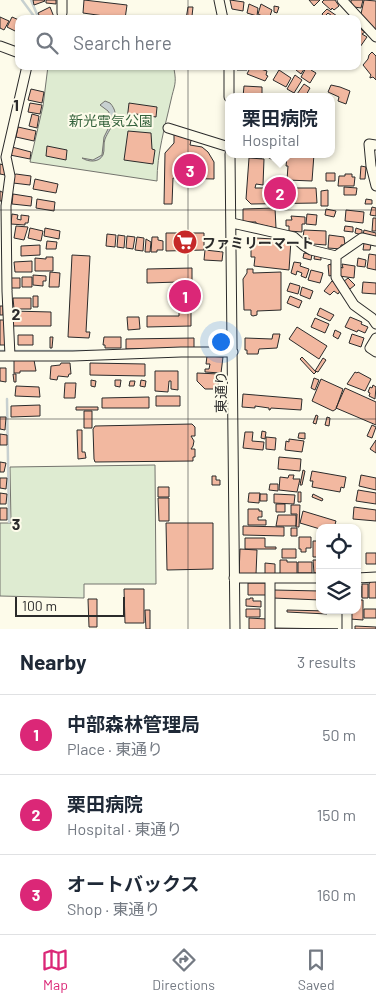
<!DOCTYPE html>
<html lang="en">
<head>
<meta charset="utf-8">
<style>
  :root { --surface:#fff; --page:#f6f6f7; --text:#1f2937; --muted:#747a83; --line:#e0e1e3; --accent:#db2777 }
  body { margin:0; font-family:Barlow,"Noto Sans JP",sans-serif; background:var(--page); color:var(--text) }
  .controls { position:absolute; right:15px; bottom:15px; display:grid; overflow:hidden; border-radius:10px; box-shadow:0 1px 4px #0004 }
  .controls button { width:45px; height:45px; display:grid; place-items:center; padding:0; border:0; border-bottom:1px solid var(--line); background:var(--surface); color:var(--text); font:25px sans-serif }
  .scale { position:absolute; left:15px; bottom:12px; width:110px; box-sizing:border-box; padding-left:5px; border:2px solid #2b2b2b; border-top:0; font-size:14px; line-height:18px; white-space:nowrap; color:#2b2b2b; -webkit-text-stroke:4px #fdfbea; paint-order:stroke }
  .you { position:absolute; left:220px; top:341px; width:18px; height:18px; margin:-12px; border:4px solid #fff; border-radius:50%; background:#1a73e8; box-shadow:0 0 0 8px #1a73e833 }
  .badge { display:grid; place-items:center; width:32px; height:32px; border-radius:50%; background:var(--accent); color:#fff; font-size:16px; font-weight:700 }
  .pin { position:absolute; translate:-50% -50%; border:2px solid #fff; box-shadow:0 1px 5px #0006 }
  .popup { position:absolute; left:225px; top:93px; width:110px; height:65px; box-sizing:border-box; display:grid; place-content:center; border-radius:10px; background:var(--surface); filter:drop-shadow(0 1px 4px #0005); font-size:16px; white-space:nowrap; color:var(--muted) }
  .popup b { font-size:19px; color:var(--text) }
  .popup::after { content:''; position:absolute; left:50%; top:100%; margin-left:-10px; border:10px solid transparent; border-top-color:var(--surface) }
  .list { margin:0; padding:0; list-style:none }
  h2 { display:flex; justify-content:space-between; align-items:center; height:65px; margin:0; padding:0 20px; font-size:21px }
  h2 small { font-size:16px; font-weight:400; color:var(--muted) }
  .list li { display:grid; grid-template-columns:32px 1fr auto; gap:15px; align-items:center; box-sizing:border-box; height:80px; padding:0 20px; border-top:1px solid var(--line) }
  .list b { display:block; font-size:19px; white-space:nowrap }
  .list p { margin:0; font-size:16px; white-space:nowrap; color:var(--muted) }
  .list em { font-size:16px; font-style:normal; color:var(--muted) }
  .icon { flex:none; width:28px; height:28px; fill:none; stroke:currentColor; stroke-width:2; stroke-linecap:round; stroke-linejoin:round }
  .map { position:relative; flex:none; width:376px; height:629px; overflow:hidden }
  .search { position:absolute; background:var(--surface); box-shadow:0 1px 4px #0004; left:15px; right:15px; top:15px; height:55px; display:flex; align-items:center; gap:12px; box-sizing:border-box; padding:0 18px; border-radius:10px; color:var(--muted); font-size:19px }
  .sheet { height:305px; background:var(--surface) }
  nav { display:flex; justify-content:space-around; align-items:center; box-sizing:border-box; height:70px; border-top:1px solid var(--line); background:var(--surface); font-size:14px; color:var(--muted) }
  nav a { display:grid; justify-items:center; gap:2px }
  nav .on { color:var(--accent) }
  .map>svg:first-child { display:block }
</style>
</head>
<body>
<div class="map">
<svg width="376" height="629" viewBox="0 0 376 629">
  <rect width="100%" height="100%" fill="#fdfbea"/>
  <path fill="#deebd1" stroke="#74746e" d="M 48,66 L 153,66 L 174,69 C 177,84 174,86 171,100 C 165,127 157,153 157,181 L 30,162 L 43,106 Z
    M 155,465 L 156,584 L 84,584 L 84,598 L 0,596 L 0,523 L 11,523 L 10,467 Z"/>
  <path fill="#c7d0d0" stroke="#74746e" d="M 105,101 L 110,103 C 122,116 110,127 105,139 C 103,144 105,150 103,155 C 99,163 88,162 82,158 L 93,160 L 102,155 L 104,137 L 113,119 L 108,111 L 100,105 Z"/>
  <g fill="none" stroke-linecap="round" stroke-linejoin="round">
    <path stroke="#c7d0d0" stroke-width="2.5" d="M 22,0 L 36,19
      M 31,0 L 39,19
      M 0,351 L 5,351
      M 15,351 L 94,351
      M 7,399 L 9,522"/>
  </g>
  <path fill="#f2b8a0" stroke="#2b2b2b" d="M 33,0 L 44,0 L 45,1 L 34,5 Z
    M 46,0 L 56,0 L 56,4 L 46,3 Z
    M 84,0 L 127,5 L 125,19 L 83,13 Z
    M 230,0 L 244,2 L 243,11 L 232,9 Z
    M 309,0 L 320,0 L 314,6 Z
    M 324,0 L 335,0 L 339,6 L 334,10 L 332,8 L 331,10 L 322,2 Z
    M 351,0 L 363,0 L 361,8 L 354,7 L 351,2 Z
    M 364,0 L 376,1 L 376,31 L 361,14 Z
    M 249,4 L 258,8 L 257,16 L 247,13 Z
    M 261,4 L 272,10 L 270,16 L 262,16 L 258,14 Z
    M 274,6 L 279,7 L 277,13 L 274,12 Z
    M 50,7 L 54,17 L 41,19 L 38,13 Z
    M 188,7 L 193,7 L 192,16 L 194,17 L 194,19 L 186,19 Z
    M 327,9 L 337,16 L 335,18 L 328,13 L 324,17 L 322,14 Z
    M 0,17 L 9,21 L 4,30 L 0,28 Z
    M 12,17 L 19,20 L 19,33 L 7,27 Z
    M 359,28 L 365,32 L 362,34 L 367,37 L 360,47 L 357,45 Z
    M 372,52 L 376,56 L 376,80 L 373,77 L 370,78 L 370,77 L 371,75 L 363,65 L 368,59 L 369,55 Z
    M 237,66 L 246,66 L 247,70 L 237,70 Z
    M 251,66 L 267,71 L 266,75 L 268,76 L 265,81 L 247,74 Z
    M 298,66 L 306,66 L 301,74 L 296,70 Z
    M 307,66 L 312,67 L 311,70 L 316,73 L 310,83 L 301,77 Z
    M 279,70 L 291,78 L 286,87 L 273,80 Z
    M 295,75 L 302,80 L 294,93 L 287,89 Z
    M 304,84 L 310,88 L 305,97 L 297,97 L 299,95 L 297,94 Z
    M 331,85 L 340,87 L 350,91 L 346,104 L 338,101 L 339,97 L 328,92 Z
    M 244,86 L 262,87 L 262,97 L 243,97 Z
    M 31,89 L 44,92 L 42,103 L 28,100 Z
    M 30,103 L 42,105 L 40,114 L 28,112 Z
    M 129,103 L 157,107 L 156,117 L 136,114 L 136,121 L 127,120 Z
    M 32,114 L 39,116 L 37,128 L 29,126 Z
    M 18,127 L 36,131 L 34,141 L 16,137 Z
    M 128,131 L 151,133 L 152,149 L 155,150 L 153,164 L 124,160 Z
    M 174,133 L 192,136 L 190,145 L 202,147 L 208,152 L 214,162 L 214,179 L 173,178 L 172,204 L 164,204 L 165,153 L 174,143 Z
    M 47,146 L 67,150 L 66,160 L 46,156 Z
    M 12,147 L 31,152 L 30,159 L 10,155 Z
    M 249,154 L 262,154 L 262,158 L 249,157 Z
    M 262,154 L 314,154 L 312,181 L 287,180 L 288,166 L 286,166 L 287,157 L 274,155 L 274,159 L 271,159 Z
    M 249,158 L 264,159 L 263,185 L 256,184 L 255,188 L 316,188 L 317,203 L 251,204 L 246,199 Z
    M 0,164 L 7,166 L 5,175 L 0,174 Z
    M 361,166 L 366,167 L 365,179 L 360,179 Z
    M 326,173 L 335,173 L 335,181 L 326,181 Z
    M 16,174 L 31,176 L 30,185 L 13,183 L 14,175 Z
    M 345,174 L 352,174 L 352,177 L 355,177 L 354,186 L 338,186 L 339,176 L 345,176 Z
    M 35,179 L 58,184 L 56,193 L 33,189 Z
    M 344,187 L 357,188 L 356,195 L 344,195 Z
    M 328,190 L 328,206 L 321,206 L 321,191 Z
    M 0,191 L 4,193 L 3,201 L 0,201 Z
    M 13,194 L 32,197 L 31,206 L 12,204 Z
    M 37,199 L 55,202 L 54,211 L 36,208 Z
    M 366,199 L 372,200 L 372,204 L 365,204 Z
    M 372,207 L 376,208 L 376,216 L 370,215 Z
    M 275,208 L 276,228 L 256,224 L 256,222 L 243,222 L 243,209 Z
    M 326,209 L 336,211 L 334,217 L 325,215 Z
    M 346,210 L 364,212 L 363,223 L 345,221 Z
    M 12,214 L 18,215 L 17,219 L 21,220 L 21,215 L 29,216 L 28,223 L 25,223 L 25,225 L 11,224 Z
    M 307,214 L 317,215 L 316,225 L 306,224 Z
    M 291,216 L 305,217 L 305,224 L 302,224 L 302,232 L 289,231 L 289,226 L 286,226 L 286,220 L 292,220 Z
    M 373,218 L 376,218 L 376,231 L 372,231 Z
    M 16,226 L 28,227 L 24,240 L 14,238 Z
    M 345,226 L 353,227 L 353,232 L 344,231 Z
    M 30,228 L 43,231 L 41,241 L 28,238 Z
    M 45,228 L 60,231 L 59,239 L 44,236 Z
    M 356,228 L 362,230 L 362,235 L 355,233 Z
    M 304,230 L 326,231 L 326,245 L 313,244 L 313,242 L 309,241 L 309,238 L 303,238 Z
    M 364,230 L 376,233 L 376,238 L 363,235 Z
    M 166,233 L 204,233 L 204,250 L 166,251 Z
    M 107,234 L 116,235 L 115,247 L 106,246 Z
    M 118,235 L 125,236 L 124,248 L 117,247 Z
    M 329,235 L 344,237 L 345,245 L 341,245 L 341,249 L 328,248 Z
    M 127,236 L 135,237 L 133,249 L 126,248 Z
    M 137,237 L 144,238 L 143,251 L 135,250 Z
    M 152,237 L 158,237 L 158,240 L 163,241 L 163,250 L 157,250 L 157,252 L 151,252 Z
    M 256,238 L 291,240 L 289,270 L 254,266 L 255,257 L 251,257 L 251,247 L 255,247 Z
    M 146,239 L 151,242 L 150,252 L 145,252 Z
    M 47,241 L 57,242 L 56,249 L 46,249 Z
    M 364,243 L 371,244 L 370,250 L 363,250 Z
    M 40,245 L 40,255 L 21,256 L 21,246 Z
    M 205,250 L 223,252 L 222,261 L 204,260 Z
    M 304,253 L 312,254 L 311,260 L 303,258 Z
    M 315,253 L 321,254 L 321,260 L 314,259 Z
    M 369,254 L 376,255 L 376,270 L 367,268 Z
    M 72,255 L 90,256 L 86,332 L 90,332 L 89,338 L 68,337 Z
    M 46,257 L 53,257 L 53,271 L 35,271 L 35,258 L 46,259 Z
    M 358,258 L 366,260 L 365,267 L 357,266 Z
    M 32,261 L 32,272 L 15,272 L 14,262 Z
    M 294,262 L 301,263 L 300,266 L 309,269 L 306,278 L 301,276 L 302,273 L 297,271 L 296,275 L 291,273 Z
    M 331,264 L 333,275 L 329,276 L 328,265 Z
    M 342,264 L 355,266 L 354,278 L 339,276 L 340,267 L 343,268 Z
    M 192,268 L 192,290 L 199,290 L 200,301 L 191,301 L 191,326 L 147,327 L 147,316 L 179,316 L 179,302 L 171,302 L 170,291 L 179,291 L 178,282 L 147,283 L 147,269 Z
    M 247,269 L 253,269 L 253,273 L 281,272 L 281,310 L 257,311 L 257,315 L 253,316 L 251,315 L 251,310 L 244,310 L 243,279 L 247,273 Z
    M 311,270 L 323,273 L 320,283 L 308,280 Z
    M 50,272 L 60,273 L 59,287 L 49,287 Z
    M 33,275 L 46,276 L 46,281 L 43,281 L 43,286 L 33,285 Z
    M 22,277 L 32,277 L 32,287 L 22,287 Z
    M 11,278 L 20,278 L 20,288 L 11,288 Z
    M 348,278 L 355,285 L 350,289 L 343,282 Z
    M 332,281 L 342,288 L 338,294 L 334,291 L 330,295 L 324,291 Z
    M 363,282 L 376,283 L 376,294 L 362,293 Z
    M 290,283 L 300,286 L 298,294 L 287,291 Z
    M 302,287 L 313,291 L 310,299 L 300,295 Z
    M 33,296 L 38,296 L 38,307 L 33,307 Z
    M 290,296 L 302,301 L 299,308 L 287,303 Z
    M 13,298 L 31,298 L 31,309 L 14,309 Z
    M 0,306 L 3,306 L 3,315 L 0,315 Z
    M 320,308 L 334,315 L 330,321 L 317,315 Z
    M 12,311 L 51,312 L 51,326 L 12,326 Z
    M 127,317 L 139,317 L 140,329 L 128,330 Z
    M 350,317 L 362,322 L 361,324 L 368,327 L 365,333 L 358,330 L 357,332 L 345,327 Z
    M 315,318 L 329,324 L 325,333 L 311,327 Z
    M 0,320 L 5,320 L 5,345 L 0,345 Z
    M 297,327 L 327,346 L 319,359 L 289,339 Z
    M 335,330 L 341,333 L 338,339 L 333,336 Z
    M 273,334 L 280,334 L 277,348 L 259,349 L 258,354 L 247,354 L 247,350 L 245,350 L 245,338 L 272,339 Z
    M 352,334 L 364,338 L 361,347 L 349,343 Z
    M 18,335 L 33,335 L 33,345 L 18,345 Z
    M 50,337 L 53,337 L 52,348 L 50,348 Z
    M 104,337 L 121,337 L 121,348 L 105,348 L 105,345 L 103,345 Z
    M 194,338 L 194,348 L 126,349 L 126,339 Z
    M 207,356 L 223,357 L 221,373 L 205,372 L 205,369 L 209,369 L 210,364 L 206,364 Z
    M 302,357 L 316,372 L 314,374 L 300,359 Z
    M 323,358 L 326,360 L 318,372 L 315,371 Z
    M 14,360 L 34,360 L 36,371 L 20,371 L 20,373 L 14,373 Z
    M 61,363 L 70,363 L 71,374 L 69,374 L 68,377 L 58,376 L 57,380 L 50,379 L 51,366 L 60,365 Z
    M 90,363 L 145,364 L 145,376 L 90,375 Z
    M 0,368 L 6,368 L 6,382 L 0,381 Z
    M 155,371 L 178,371 L 178,390 L 171,389 L 171,381 L 169,381 L 168,392 L 155,391 Z
    M 355,372 L 357,373 L 358,372 L 371,379 L 365,391 L 347,384 Z
    M 197,373 L 219,374 L 218,389 L 205,389 L 197,381 Z
    M 13,374 L 16,374 L 16,382 L 14,382 Z
    M 314,378 L 319,380 L 315,390 L 311,388 Z
    M 321,379 L 343,389 L 336,409 L 333,411 L 312,401 Z
    M 91,380 L 96,381 L 95,387 L 91,386 Z
    M 115,380 L 121,380 L 120,387 L 115,386 Z
    M 141,380 L 146,381 L 145,387 L 140,386 Z
    M 130,381 L 135,381 L 134,386 L 129,386 Z
    M 65,383 L 76,383 L 75,398 L 64,398 Z
    M 373,385 L 376,387 L 375,399 L 369,396 L 370,393 L 368,392 L 370,387 L 372,388 Z
    M 16,386 L 39,387 L 40,397 L 15,396 Z
    M 345,388 L 376,402 L 376,425 L 336,408 Z
    M 243,394 L 302,399 L 301,410 L 271,408 L 270,410 L 269,410 L 269,408 L 255,406 L 255,408 L 242,407 Z
    M 156,396 L 180,396 L 180,406 L 156,406 Z
    M 149,397 L 149,408 L 102,408 L 102,398 Z
    M 40,405 L 40,416 L 11,417 L 11,406 Z
    M 76,407 L 98,407 L 98,410 L 76,410 Z
    M 84,411 L 92,411 L 92,428 L 84,428 Z
    M 316,415 L 318,416 L 316,424 L 313,423 Z
    M 0,417 L 6,417 L 5,430 L 0,429 Z
    M 327,417 L 330,418 L 329,426 L 325,425 Z
    M 192,424 L 195,427 L 195,436 L 191,436 L 194,441 L 193,446 L 191,449 L 195,449 L 195,457 L 193,457 L 193,461 L 95,462 L 94,459 L 93,429 L 95,426 Z
    M 372,425 L 376,427 L 372,438 L 367,436 Z
    M 77,430 L 82,430 L 82,452 L 85,452 L 86,458 L 78,459 Z
    M 262,431 L 266,432 L 265,439 L 261,438 Z
    M 245,432 L 253,432 L 252,441 L 264,442 L 263,450 L 243,448 Z
    M 299,433 L 305,433 L 305,439 L 298,438 Z
    M 0,434 L 7,435 L 7,445 L 0,445 Z
    M 266,437 L 276,438 L 275,450 L 266,449 Z
    M 289,439 L 304,441 L 302,452 L 285,450 L 286,441 L 289,442 Z
    M 376,440 L 376,453 L 370,449 Z
    M 279,457 L 301,459 L 300,471 L 278,469 Z
    M 0,462 L 6,463 L 4,472 L 0,472 Z
    M 303,470 L 305,471 L 302,485 L 300,485 Z
    M 312,471 L 346,477 L 344,488 L 341,487 L 340,492 L 312,487 L 313,481 L 310,481 Z
    M 289,475 L 294,475 L 293,479 L 300,479 L 297,492 L 279,490 L 280,477 L 288,478 Z
    M 361,475 L 376,478 L 376,490 L 359,486 Z
    M 212,476 L 216,476 L 216,480 L 220,480 L 220,485 L 212,485 Z
    M 0,478 L 7,478 L 6,489 L 0,488 Z
    M 270,484 L 278,484 L 278,491 L 269,490 Z
    M 158,487 L 169,487 L 169,497 L 158,497 Z
    M 358,490 L 376,493 L 376,504 L 356,501 Z
    M 298,492 L 301,492 L 301,502 L 298,502 Z
    M 0,493 L 7,494 L 6,504 L 0,504 Z
    M 249,493 L 260,493 L 259,503 L 248,502 Z
    M 260,494 L 267,494 L 267,501 L 260,501 Z
    M 274,494 L 295,495 L 294,504 L 274,503 Z
    M 313,494 L 323,499 L 322,501 L 312,497 Z
    M 158,498 L 169,498 L 169,521 L 159,521 Z
    M 276,504 L 285,504 L 285,512 L 276,512 Z
    M 291,505 L 300,505 L 299,527 L 296,527 L 297,514 L 291,514 Z
    M 354,507 L 376,510 L 376,521 L 353,519 Z
    M 0,508 L 7,508 L 7,520 L 0,520 Z
    M 248,509 L 259,509 L 259,511 L 262,511 L 262,517 L 258,517 L 258,520 L 266,520 L 266,525 L 248,525 Z
    M 303,511 L 336,521 L 334,528 L 320,529 L 300,523 Z
    M 278,515 L 296,515 L 296,526 L 276,526 Z
    M 166,523 L 213,523 L 213,569 L 167,570 Z
    M 243,526 L 284,527 L 284,536 L 243,535 Z
    M 291,528 L 297,528 L 297,536 L 291,536 Z
    M 299,537 L 311,537 L 311,548 L 306,548 L 306,552 L 301,552 L 301,549 L 299,549 Z
    M 245,538 L 265,538 L 265,547 L 276,547 L 276,549 L 245,549 Z
    M 313,541 L 320,541 L 320,557 L 313,557 Z
    M 240,549 L 257,550 L 256,574 L 239,574 Z
    M 282,549 L 296,549 L 296,558 L 282,558 Z
    M 366,553 L 376,553 L 376,564 L 366,564 Z
    M 280,560 L 287,560 L 287,562 L 297,562 L 297,575 L 280,575 Z
    M 313,560 L 320,560 L 320,573 L 314,573 Z
    M 298,562 L 312,562 L 312,573 L 298,573 Z
    M 265,563 L 275,564 L 275,574 L 265,574 Z
    M 370,579 L 376,579 L 376,598 L 369,598 L 369,583 L 370,583 Z
    M 248,583 L 266,583 L 266,595 L 248,595 Z
    M 357,583 L 358,586 L 361,586 L 361,597 L 357,597 Z
    M 362,584 L 368,584 L 368,598 L 362,598 Z
    M 124,589 L 144,589 L 144,623 L 125,623 Z
    M 274,590 L 320,591 L 320,600 L 273,598 Z
    M 250,598 L 253,598 L 253,601 L 261,601 L 261,607 L 246,606 L 246,599 L 250,599 Z
    M 88,599 L 97,599 L 97,627 L 89,627 Z
    M 357,600 L 363,600 L 363,620 L 350,619 L 350,612 L 357,610 Z
    M 246,609 L 260,609 L 260,617 L 246,617 Z
    M 364,609 L 376,609 L 376,618 L 364,618 Z
    M 145,610 L 150,610 L 150,629 L 146,629 Z
    M 287,610 L 327,611 L 327,614 L 287,612 Z
    M 249,618 L 266,619 L 266,629 L 249,629 Z
    M 355,626 L 376,627 L 376,629 L 355,629 Z
    M 273,628 L 338,629 L 273,629 Z"/>
  <g fill="none" stroke-linecap="round" stroke-linejoin="round">
    <defs>
      <path id="minor" d="M 62,0 L 62,13
        M 219,0 L 223,19
        M 342,0 L 376,37
        M 0,46 L 19,53
        M 229,66 L 229,97
        M 168,128 L 229,147
        M 376,145 L 369,144 L 371,166 L 376,186
        M 230,154 L 235,629
        M 232,223 L 294,237 L 303,245 L 311,250 L 336,256 L 336,277 L 354,305 L 372,318 L 376,324
        M 336,256 L 362,238 L 376,241
        M 376,338 L 370,348 L 376,352
        M 0,356 L 73,356 L 181,352 L 233,352
        M 10,356 L 7,291 L 6,206 L 10,176 L 6,157 L 27,66
        M 234,578 L 320,578
        M 357,578 L 376,577
        M 347,610 L 347,629
        M 270,629 L 270,578"/>
    </defs>
    <use href="#minor" stroke="#2b2b2b" stroke-width="11"/>
    <use href="#minor" stroke="#fdfbea" stroke-width="9"/>
  </g>
  <path fill="none" stroke="#2b2b2b" stroke-width="1" stroke-opacity="0.55" d="M 188,0 L 188,19M 188,66 L 188,629M 0,210 L 376,210M 0,419 L 376,419"/>
  <defs>
    <symbol id="supermarket-disc" viewBox="-11 -11 22 22"><circle r="9.5" fill="#c62828" stroke="#fdfbea"/><path d="M-6-5.5h2.5l.6 2H6L4.5 2H-2.5L-4.4-4H-6ZM-1.5 3.2a1.3 1.3 0 1 0 .1 0ZM3 3.2a1.3 1.3 0 1 0 .1 0Z" fill="#fff"/></symbol>
  </defs>
  <g fill-rule="evenodd">
    <use href="#supermarket-disc" x="171" y="228" width="28" height="28"/>
  </g>
  <g text-anchor="middle" dominant-baseline="central" stroke-width="4" stroke-linejoin="round" paint-order="stroke">
    <g font-size="14" fill="#34623c" stroke="#fdfbea">
      <text x="111" y="120">新光電気公園</text>
    </g>
    <g font-size="14" font-weight="bold" fill="#2b2b2b" stroke="#fdfbea" text-anchor="start">
      <text x="202" y="242">ファミリーマート</text>
    </g>
    <g font-size="14" fill="#2b2b2b" stroke="#fdfbea">
      <text transform="translate(220 392) rotate(-90)">東通り</text>
    </g>
  </g>
  <g font-size="16" text-anchor="middle" font-weight="bold" fill="#2b2b2b" stroke="#fdfbea" stroke-width="4" stroke-linejoin="round" paint-order="stroke">
    <text x="16" y="111">1</text>
    <text x="16" y="320">2</text>
    <text x="16" y="530">3</text>
  </g>
</svg>
<div class="controls">
<button><svg class="icon" aria-label="locate" viewBox="0 0 24 24"><circle cx="12" cy="12" r="6"/><path d="M12 2v4M12 18v4M2 12h4M18 12h4"/></svg></button>
<button><svg class="icon" aria-label="layers" viewBox="0 0 24 24"><path d="M12 4l9 5-9 5-9-5zM3 14l9 5 9-5"/></svg></button>
</div>
<div class="scale">100 m</div>
<div class="you"></div>
<div class="pin badge" style="left:185px;top:296px">1</div>
<div class="pin badge" style="left:280px;top:193px">2</div>
<div class="popup"><b>栗田病院</b>Hospital</div>
<div class="pin badge" style="left:190px;top:170px">3</div>
<div class="search"><svg class="icon" aria-label="search" viewBox="0 0 24 24"><circle cx="10" cy="10" r="6"/><path d="M15 15l6 6"/></svg>Search here</div>
</div>
<section class="sheet">
<h2>Nearby<small>3 results</small></h2>
<ul class="list">
<li><span class="badge">1</span><div><b>中部森林管理局</b><p>Place · 東通り</p></div><em>50 m</em></li>
<li><span class="badge">2</span><div><b>栗田病院</b><p>Hospital · 東通り</p></div><em>150 m</em></li>
<li><span class="badge">3</span><div><b>オートバックス</b><p>Shop · 東通り</p></div><em>160 m</em></li>
</ul>
</section>
<nav>
<a class="on"><svg class="icon" aria-label="map" viewBox="0 0 24 24"><path d="M3 6l6-2 6 2 6-2v14l-6 2-6-2-6 2zM9 4v14M15 6v14"/></svg>Map</a>
<a><svg class="icon" aria-label="directions" viewBox="0 0 24 24"><path d="M12 3l9 9-9 9-9-9zM9 14v-3h6M13 9l2 2-2 2"/></svg>Directions</a>
<a><svg class="icon" aria-label="saved" viewBox="0 0 24 24"><path d="M7 4h10v16l-5-4-5 4z"/></svg>Saved</a>
</nav>
</body>
</html>
